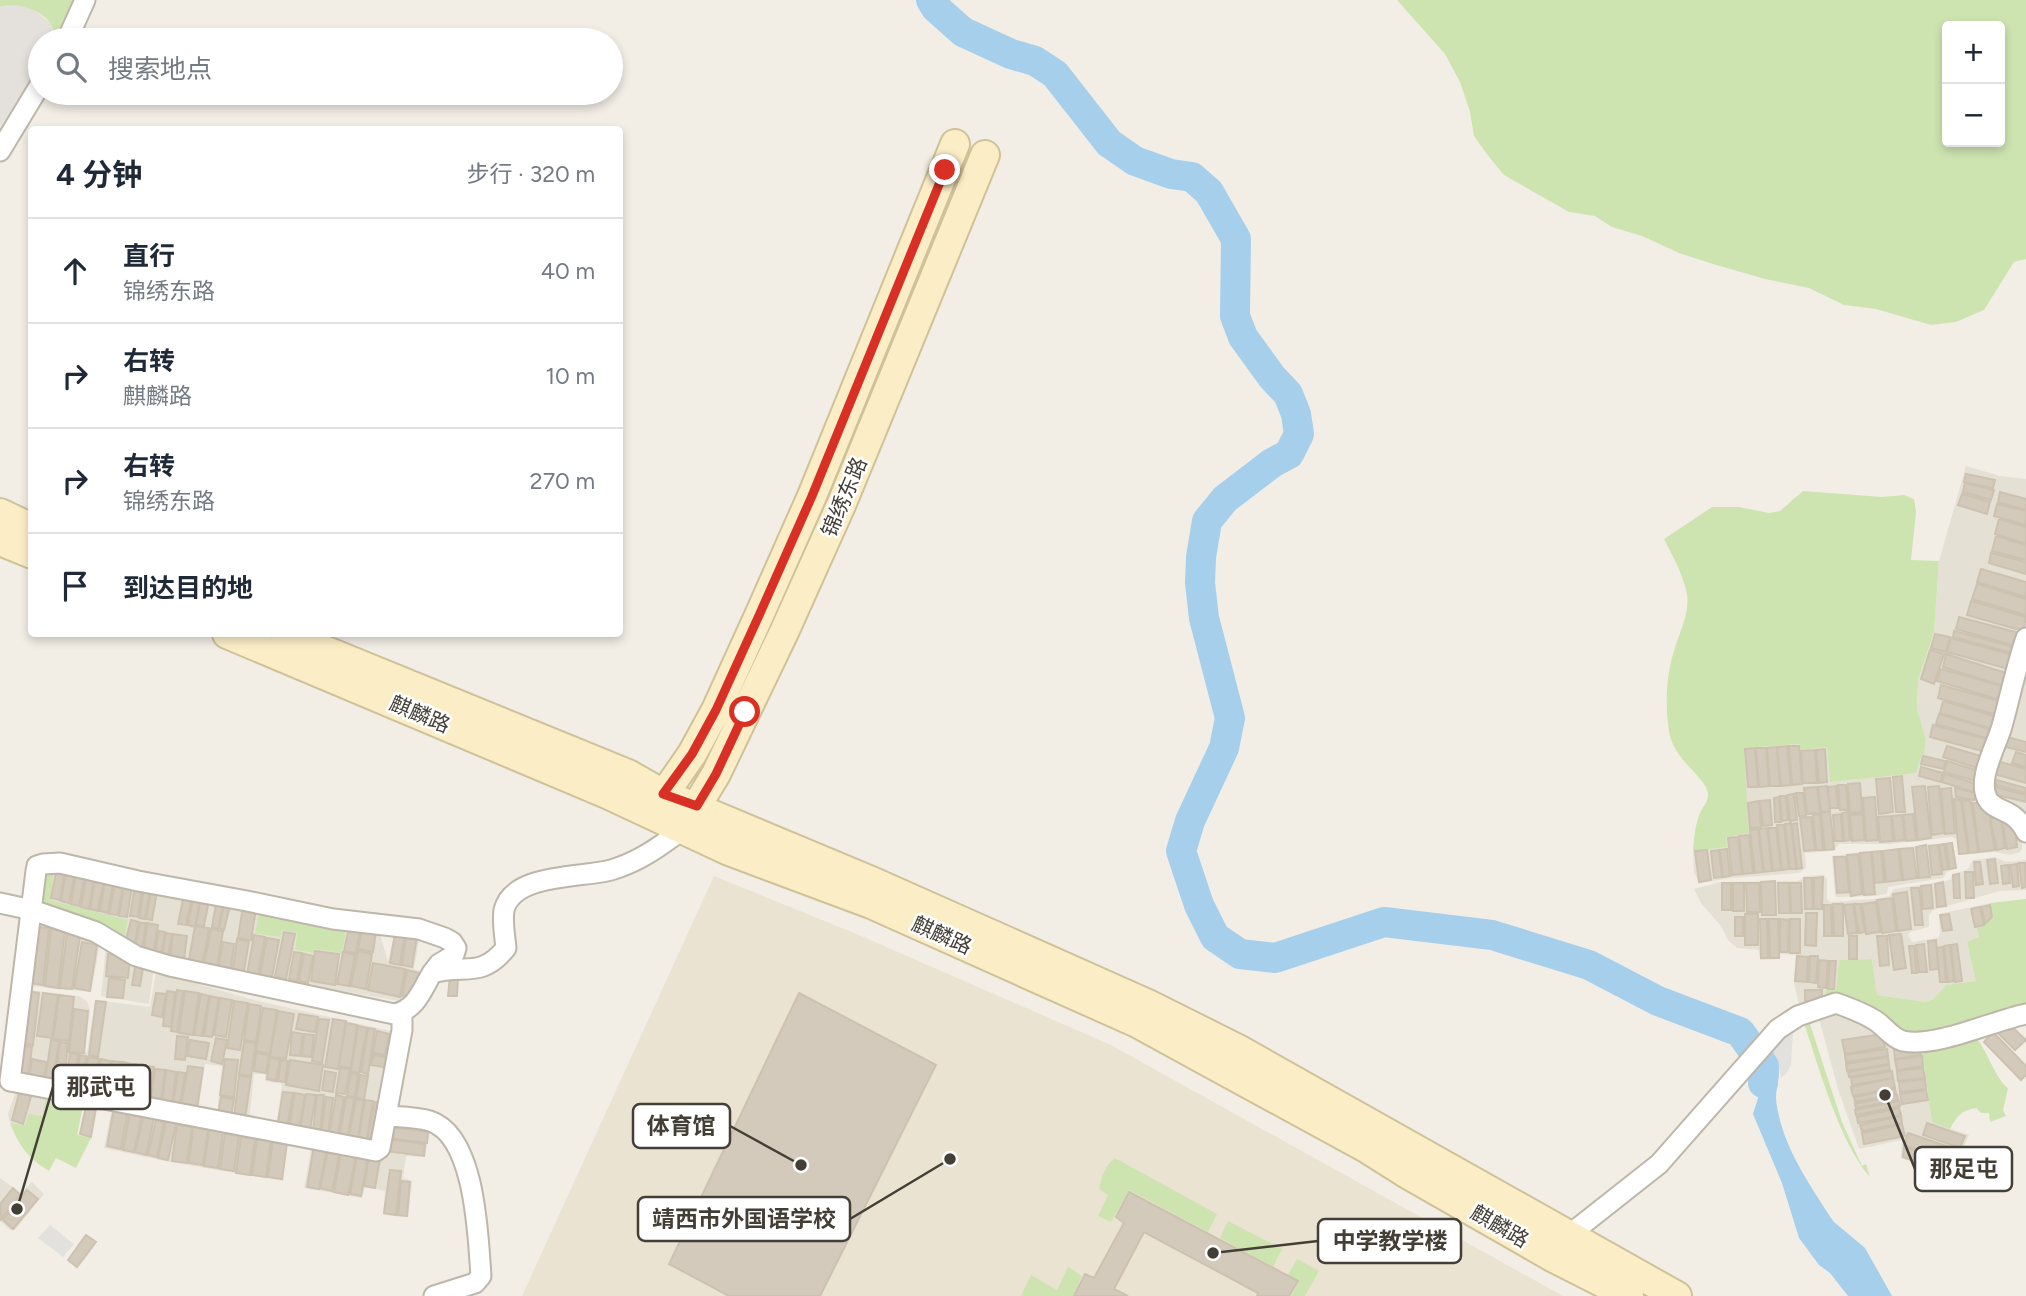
<!DOCTYPE html>
<html lang="zh">
<head>
<meta charset="utf-8">
<style>
  :root { --surface:#fff; --page:#f2f2f3; --text:#1f2937; --muted:#747a83; --line:#e0e1e3 }
  body { margin:0; font-family:Figtree,"Noto Sans SC",sans-serif; background:var(--page); color:var(--text) }
  .controls { position:absolute; right:21px; top:21px; display:grid; overflow:hidden; border-radius:7px; box-shadow:0 4px 10px #0003 }
  .controls button { width:63px; height:63px; display:grid; place-items:center; padding:0; border:0; border-bottom:2px solid var(--line); background:var(--surface); color:var(--text); font:35px sans-serif }
  .stop { position:absolute; width:21px; height:21px; margin:-16px; border:5px solid #d93025; border-radius:50%; background:#fff }
  .stop.end { background:#d93025; border-color:#fff; box-shadow:0 2px 7px #0008 }
  .list { margin:0; padding:0; list-style:none }
  h2 { display:flex; justify-content:space-between; align-items:center; height:91px; margin:0; padding:0 28px; font-size:30px }
  h2 small { font-size:23px; font-weight:400; color:var(--muted) }
  .list li { display:grid; grid-template-columns:46px 1fr auto; gap:21px; align-items:center; box-sizing:border-box; height:105px; padding:0 28px; border-top:2px solid var(--line) }
  .list b { display:block; font-size:26px; white-space:nowrap }
  .list p { margin:0; font-size:23px; white-space:nowrap; color:var(--muted) }
  .list em { font-size:23px; font-style:normal; color:var(--muted) }
  .icon { flex:none; width:38px; height:38px; fill:none; stroke:currentColor; stroke-width:2; stroke-linecap:round; stroke-linejoin:round }
  .map { position:relative; flex:none; width:2026px; height:1296px; overflow:hidden }
  .search { position:absolute; background:var(--surface); box-shadow:0 4px 10px #0003; left:28px; top:28px; width:595px; height:77px; display:flex; align-items:center; gap:18px; box-sizing:border-box; padding:0 24px; border-radius:38px; color:var(--muted); font-size:26px }
  .panel { position:absolute; background:var(--surface); box-shadow:0 4px 10px #0003; left:28px; top:126px; width:595px; height:511px; border-radius:7px }
  .map>svg:first-child { display:block }
</style>
</head>
<body>
<div class="map">
<svg width="2026" height="1296" viewBox="0 0 2026 1296">
  <rect width="100%" height="100%" fill="#f2eee6"/>
  <path fill="#e5e0d4" d="M 1966,466 L 2000,476 L 2026,479 L 2026,629 L 1981,784 L 2022,837 L 2022,849 L 2020,852 L 2010,855 L 1994,852 L 1959,855 L 1956,839 L 1952,837 L 1890,844 L 1839,844 L 1834,851 L 1805,853 L 1806,868 L 1799,873 L 1732,878 L 1699,883 L 1694,872 L 1693,851 L 1726,847 L 1726,837 L 1746,798 L 1743,748 L 1799,744 L 1800,749 L 1827,747 L 1830,782 L 1916,772 L 1922,754 L 1924,754 L 1926,740 L 1917,708 L 1918,680 L 1934,632 L 1939,561 Z
    M 2026,647 L 2026,824 L 1989,795 Z
    M 1953,842 L 1957,868 L 1947,872 L 1943,878 L 1888,887 L 1887,894 L 1875,896 L 1837,897 L 1835,895 L 1832,856 Z
    M 1995,857 L 2006,862 L 2026,860 L 2026,890 L 2000,891 L 1933,910 L 1929,915 L 1929,927 L 1910,932 L 1908,935 L 1912,942 L 1938,938 L 1940,934 L 1939,914 L 1990,903 L 1994,918 L 1979,937 L 1967,943 L 1977,981 L 1946,985 L 1933,999 L 1926,1002 L 1877,995 L 1872,959 L 1839,960 L 1836,990 L 1825,1003 L 1799,1004 L 1794,983 L 1796,955 L 1781,954 L 1780,959 L 1760,960 L 1759,950 L 1737,948 L 1729,941 L 1720,925 L 1701,903 L 1694,889 L 1720,882 L 1798,881 L 1806,876 L 1824,875 L 1827,879 L 1827,899 L 1830,902 L 1875,899 L 1889,896 L 1894,889 L 1946,881 L 1951,879 L 1952,874 L 1967,870 L 1973,860 Z
    M 55,867 L 260,909 L 281,937 L 283,929 L 297,933 L 295,950 L 313,953 L 315,949 L 347,925 L 379,931 L 388,961 L 395,932 L 420,935 L 414,969 L 425,973 L 406,1002 L 270,979 L 145,954 L 49,900 Z
    M 38,923 L 45,923 L 100,944 L 91,992 L 30,986 Z
    M 106,946 L 154,967 L 149,1004 L 101,996 Z
    M 156,972 L 254,1000 L 395,1032 L 378,1147 L 276,1129 L 282,1084 L 265,1081 L 265,1074 L 254,1074 L 249,1122 L 217,1115 L 222,1066 L 205,1064 L 198,1111 L 18,1078 L 29,990 L 79,996 L 87,1001 L 90,1010 L 85,1051 L 87,1053 L 95,1000 L 150,1007 Z
    M 1836,1010 L 1921,1043 L 1932,1122 L 1969,1135 L 1951,1175 L 1901,1158 L 1902,1140 L 1859,1149 L 1838,1089 L 1819,1019 Z
    M 17,1089 L 47,1093 L 42,1116 L 25,1125 L 10,1123 L 8,1114 Z
    M 112,1108 L 288,1140 L 283,1181 L 170,1162 L 104,1148 Z
    M 387,1125 L 430,1129 L 425,1157 L 406,1156 L 403,1178 L 412,1181 L 408,1217 L 383,1215 L 385,1191 L 365,1187 L 362,1198 L 304,1188 L 312,1144 L 369,1154 Z
    M 0,1178 L 21,1193 L 32,1182 L 44,1194 L 15,1230 L 10,1230 L 0,1221 Z"/>
  <path fill="#e4e0db" d="M 13,4 L 27,5 L 37,12 L 51,24 L 55,38 L 54,40 L 40,40 L 40,65 L 0,127 L 0,7 Z"/>
  <path fill="#eae3d1" d="M 714,876 L 859,935 L 1111,1045 L 1563,1296 L 522,1296 Z"/>
  <path fill="#cde4b1" fill-rule="evenodd" d="M 0,0 L 75,0 L 58,40 L 54,40 C 58,15 21,0 0,7 Z
    M 1397,0 L 2026,0 L 2026,259 L 2014,262 L 1984,310 L 1956,322 L 1931,325 L 1876,309 L 1844,305 L 1809,288 L 1765,279 L 1713,264 L 1679,253 L 1642,236 L 1612,227 L 1595,216 L 1569,212 L 1504,175 L 1489,157 L 1474,136 L 1470,112 L 1460,82 L 1445,54 ZM 1947,26 L 2000,26 L 2000,142 L 1947,142 Z
    M 1803,491 L 1882,497 L 1904,495 L 1914,499 L 1916,512 L 1911,560 L 1939,561 L 1934,632 L 1918,680 L 1917,708 L 1926,740 L 1924,755 L 1922,754 L 1916,773 L 1830,782 L 1827,747 L 1800,750 L 1799,744 L 1744,748 L 1749,833 L 1726,837 L 1727,847 L 1693,851 C 1694,838 1695,825 1700,813 C 1703,806 1708,803 1708,794 C 1707,777 1673,761 1669,731 C 1665,705 1666,676 1674,651 C 1679,632 1690,614 1687,594 C 1683,574 1673,557 1664,539 L 1712,507 L 1739,507 L 1769,513 L 1780,511 Z
    M 55,867 L 50,900 L 128,920 L 123,943 L 40,906 L 42,868 Z
    M 2026,899 L 2026,1006 L 1910,1038 L 1825,1003 L 1826,990 L 1836,990 L 1839,960 L 1872,959 L 1877,995 L 1926,1002 L 1933,999 L 1946,985 L 1976,981 L 1967,942 L 1979,937 L 1977,928 L 1993,918 L 1990,903 Z
    M 260,909 L 347,925 L 342,953 L 315,949 L 313,953 L 295,950 L 297,933 L 283,930 L 281,937 L 255,933 Z
    M 1810,1024 L 1842,1122 L 1862,1166 L 1866,1164 L 1870,1177 C 1841,1145 1819,1069 1805,1026 Z
    M 1973,1034 C 1986,1046 1995,1079 2008,1088 L 2003,1110 L 2006,1116 L 1990,1122 L 1989,1113 L 1981,1113 L 1976,1108 C 1962,1110 1956,1117 1950,1129 L 1932,1122 L 1921,1043 Z
    M 47,1093 L 84,1101 L 77,1135 L 91,1138 L 76,1168 L 56,1158 L 49,1171 C 28,1158 19,1146 10,1123 L 25,1125 L 29,1114 L 42,1116 Z
    M 1115,1158 L 1217,1214 L 1208,1232 L 1129,1190 L 1111,1222 L 1098,1216 L 1108,1195 L 1099,1189 C 1102,1177 1104,1166 1115,1158 Z
    M 1228,1221 L 1282,1249 L 1273,1267 L 1220,1238 Z
    M 1297,1259 L 1319,1271 L 1305,1296 L 1291,1296 L 1299,1281 L 1288,1275 Z
    M 1068,1267 L 1082,1276 L 1073,1296 L 1021,1296 L 1031,1275 L 1057,1290 Z"/>
  <path fill="#e3e1de" d="M 1793,1032 L 1791,1065 L 1786,1074 L 1781,1078 L 1779,1067 L 1769,1052 L 1781,1038 Z
    M 50,1225 L 74,1244 L 63,1257 L 38,1238 Z"/>
  <path fill="#a6cfeb" d="M 1769,1052 C 1785,1072 1777,1076 1776,1097 C 1776,1105 1779,1116 1781,1124 C 1790,1156 1811,1187 1829,1215 L 1834,1222 L 1865,1248 L 1892,1296 L 1848,1296 L 1830,1273 L 1819,1265 L 1799,1238 L 1782,1183 L 1753,1114 L 1758,1098 L 1757,1074 L 1753,1066 Z"/>
  <g fill="none" stroke-linecap="round" stroke-linejoin="round">
    <path stroke="#a6cfeb" stroke-width="30" d="M 931,0 L 936,8 L 963,32 L 1011,54 L 1035,61 L 1055,74 L 1109,143 L 1135,161 L 1171,174 L 1192,177 L 1209,192 L 1236,239 L 1235,316 L 1243,337 L 1272,377 L 1288,394 L 1296,414 L 1299,434 L 1289,454 L 1272,463 L 1225,499 L 1207,521 L 1201,557 L 1200,583 L 1204,618 L 1230,718 L 1224,748 L 1190,821 L 1181,851 L 1199,905 L 1215,937 L 1240,954 L 1275,958 L 1384,922 L 1492,935 L 1589,965 L 1658,1001 L 1740,1032 L 1764,1066 L 1763,1083"/>
  </g>
  <path fill="#d3cabc" stroke="#cdc2b0" stroke-width="2" d="M 1966,474 L 1995,480 L 1993,488 L 1964,482 Z
    M 1965,483 L 1994,490 L 1991,500 L 1963,492 Z
    M 2000,492 L 2026,499 L 2026,510 L 1998,502 Z
    M 1962,494 L 1990,502 L 1987,514 L 1958,505 Z
    M 1997,504 L 2026,511 L 2026,525 L 1994,516 Z
    M 1999,519 L 2026,527 L 2026,544 L 1995,534 Z
    M 1996,536 L 2026,545 L 2026,560 L 1992,551 Z
    M 1991,553 L 2026,562 L 2026,574 L 1989,563 Z
    M 1981,569 L 2026,582 L 2026,597 L 1977,582 Z
    M 1977,584 L 2026,599 L 2026,615 L 1972,599 Z
    M 1971,601 L 2026,617 L 2023,631 L 1967,615 Z
    M 1959,617 L 2023,634 L 2019,647 L 1956,629 Z
    M 1954,631 L 2017,648 L 2016,654 L 1953,637 Z
    M 1935,634 L 1950,637 L 1946,652 L 1931,648 Z
    M 1951,638 L 2016,656 L 2012,670 L 1947,652 Z
    M 1930,650 L 1944,654 L 1934,684 L 1921,679 Z
    M 1946,654 L 2009,674 L 2006,687 L 1943,667 Z
    M 1941,669 L 2005,687 L 2001,700 L 1937,681 Z
    M 1941,685 L 2002,702 L 1998,715 L 1938,698 Z
    M 1943,701 L 1997,717 L 1993,729 L 1940,713 Z
    M 1939,714 L 1993,730 L 1990,739 L 1936,724 Z
    M 1933,725 L 1990,740 L 1986,752 L 1930,737 Z
    M 2004,736 L 2026,742 L 2026,752 L 2002,746 Z
    M 1787,746 L 1791,785 L 1781,786 L 1777,747 Z
    M 1789,746 L 1799,746 L 1802,784 L 1792,785 Z
    M 1947,746 L 1984,757 L 1980,769 L 1943,757 Z
    M 1777,747 L 1780,786 L 1770,786 L 1767,748 Z
    M 1755,748 L 1758,787 L 1748,787 L 1745,749 Z
    M 1756,748 L 1766,748 L 1769,786 L 1759,787 Z
    M 1825,749 L 1827,782 L 1819,783 L 1816,750 Z
    M 1815,750 L 1817,783 L 1803,783 L 1801,751 Z
    M 2016,752 L 2026,755 L 2026,767 L 2012,763 Z
    M 1923,756 L 1945,761 L 1944,769 L 1921,764 Z
    M 1947,761 L 1982,772 L 1979,782 L 1944,772 Z
    M 1997,761 L 2026,769 L 2026,783 L 1994,774 Z
    M 1921,767 L 1943,773 L 1941,782 L 1919,776 Z
    M 1945,774 L 1979,785 L 1977,793 L 1942,782 Z
    M 1902,776 L 1905,812 L 1896,812 L 1893,777 Z
    M 1890,778 L 1893,812 L 1879,814 L 1876,779 Z
    M 1993,779 L 2026,788 L 2026,793 L 1992,784 Z
    M 1860,783 L 1862,812 L 1850,813 L 1848,784 Z
    M 1838,785 L 1846,785 L 1848,810 L 1840,810 Z
    M 1827,786 L 1830,811 L 1821,812 L 1818,787 Z
    M 1836,786 L 1838,808 L 1830,808 L 1828,787 Z
    M 1925,786 L 1931,838 L 1918,840 L 1912,787 Z
    M 1939,786 L 1944,833 L 1932,835 L 1928,787 Z
    M 1991,786 L 2026,795 L 2026,802 L 1989,793 Z
    M 1817,787 L 1820,813 L 1807,814 L 1804,788 Z
    M 1951,788 L 1955,833 L 1945,834 L 1941,789 Z
    M 1955,788 L 1976,793 L 1974,800 L 1956,797 Z
    M 1796,793 L 1803,793 L 1806,816 L 1799,816 Z
    M 1794,794 L 1797,820 L 1790,821 L 1787,795 Z
    M 1780,796 L 1786,796 L 1788,820 L 1782,821 Z
    M 1779,797 L 1781,822 L 1775,822 L 1774,798 Z
    M 1875,797 L 1878,840 L 1866,841 L 1863,798 Z
    M 1954,799 L 1961,800 L 1968,853 L 1959,854 Z
    M 1962,799 L 1971,802 L 1978,852 L 1969,853 Z
    M 1770,800 L 1772,825 L 1763,826 L 1760,801 Z
    M 1759,801 L 1761,827 L 1750,828 L 1748,803 Z
    M 1973,803 L 1984,804 L 1991,813 L 1990,823 L 1995,850 L 1979,852 Z
    M 1830,812 L 1834,849 L 1825,850 L 1821,813 Z
    M 1848,812 L 1850,840 L 1844,841 L 1842,813 Z
    M 1993,813 L 2000,813 L 2005,848 L 1997,850 L 1991,824 Z
    M 1820,814 L 1823,850 L 1816,850 L 1813,815 Z
    M 1841,814 L 1843,841 L 1835,841 L 1833,815 Z
    M 1863,814 L 1864,840 L 1852,841 L 1850,815 Z
    M 1913,814 L 1916,840 L 1906,841 L 1903,815 Z
    M 1902,815 L 1905,840 L 1895,841 L 1892,816 Z
    M 2001,815 L 2015,821 L 2017,847 L 2007,849 Z
    M 1891,816 L 1893,841 L 1880,842 L 1878,817 Z
    M 1811,817 L 1815,850 L 1804,851 L 1800,818 Z
    M 1791,823 L 1796,869 L 1790,869 L 1785,824 Z
    M 1797,823 L 1802,868 L 1797,869 L 1792,824 Z
    M 1777,825 L 1784,825 L 1789,869 L 1782,870 Z
    M 1767,828 L 1772,871 L 1764,872 L 1759,829 Z
    M 1768,828 L 1776,828 L 1781,870 L 1773,871 Z
    M 1758,829 L 1763,872 L 1755,873 L 1750,830 Z
    M 1749,835 L 1753,873 L 1743,874 L 1739,836 Z
    M 1738,837 L 1742,874 L 1732,875 L 1728,838 Z
    M 1952,843 L 1956,868 L 1949,869 L 1946,844 Z
    M 1944,844 L 1948,869 L 1943,870 L 1939,845 Z
    M 1926,845 L 1930,877 L 1919,878 L 1916,847 Z
    M 1938,845 L 1942,874 L 1932,875 L 1929,846 Z
    M 1913,848 L 1917,878 L 1903,880 L 1900,849 Z
    M 1727,849 L 1730,876 L 1723,877 L 1720,850 Z
    M 1898,849 L 1902,880 L 1886,882 L 1883,851 Z
    M 1707,850 L 1711,880 L 1699,882 L 1695,851 Z
    M 1719,850 L 1722,877 L 1714,878 L 1711,851 Z
    M 1881,851 L 1884,882 L 1875,883 L 1872,852 Z
    M 1871,852 L 1875,894 L 1864,895 L 1860,853 Z
    M 1858,854 L 1862,894 L 1851,896 L 1847,855 Z
    M 1834,857 L 1846,857 L 1849,892 L 1837,893 Z
    M 1995,859 L 1998,883 L 1990,884 L 1987,860 Z
    M 1974,862 L 1980,862 L 1983,884 L 1976,885 Z
    M 2019,863 L 2025,863 L 2026,887 L 2022,888 Z
    M 2017,864 L 2019,886 L 2013,887 L 2010,865 Z
    M 2008,865 L 2010,883 L 2003,884 L 2001,866 Z
    M 57,868 L 65,870 L 60,900 L 51,898 Z
    M 66,871 L 75,872 L 69,903 L 61,901 Z
    M 1965,872 L 1973,872 L 1974,898 L 1966,898 Z
    M 76,874 L 85,875 L 79,906 L 71,904 Z
    M 1959,874 L 1960,898 L 1954,898 L 1953,875 Z
    M 86,877 L 94,878 L 89,909 L 81,907 Z
    M 1823,877 L 1822,909 L 1814,909 L 1814,878 Z
    M 1804,878 L 1812,878 L 1813,909 L 1805,909 Z
    M 95,879 L 104,881 L 98,911 L 90,909 Z
    M 105,881 L 113,883 L 108,913 L 100,911 Z
    M 1775,881 L 1776,915 L 1762,915 L 1761,882 Z
    M 1943,882 L 1946,906 L 1937,907 L 1935,884 Z
    M 1722,883 L 1731,883 L 1731,910 L 1722,910 Z
    M 1733,883 L 1744,883 L 1744,911 L 1733,911 Z
    M 1746,883 L 1759,883 L 1760,912 L 1747,912 Z
    M 1778,883 L 1789,883 L 1790,913 L 1779,913 Z
    M 1790,883 L 1801,883 L 1802,913 L 1791,913 Z
    M 115,884 L 123,885 L 118,915 L 109,914 Z
    M 1931,885 L 1933,908 L 1923,909 L 1921,886 Z
    M 124,886 L 132,887 L 127,917 L 119,916 Z
    M 135,886 L 142,888 L 138,917 L 130,916 Z
    M 1911,888 L 1919,888 L 1923,925 L 1915,925 Z
    M 144,889 L 150,890 L 145,919 L 139,918 Z
    M 151,890 L 157,891 L 152,920 L 146,919 Z
    M 1907,892 L 1911,929 L 1898,931 L 1893,894 Z
    M 184,895 L 192,897 L 186,925 L 178,924 Z
    M 193,898 L 200,899 L 195,927 L 188,925 Z
    M 1892,898 L 1896,931 L 1882,933 L 1877,900 Z
    M 201,899 L 209,900 L 204,926 L 196,925 Z
    M 1876,902 L 1880,932 L 1866,934 L 1862,904 Z
    M 216,904 L 223,905 L 218,929 L 212,927 Z
    M 1833,904 L 1843,904 L 1843,936 L 1834,936 Z
    M 1853,904 L 1857,933 L 1848,934 L 1844,905 Z
    M 1854,904 L 1860,904 L 1865,932 L 1859,933 Z
    M 224,905 L 230,906 L 224,930 L 219,928 Z
    M 1824,905 L 1831,905 L 1832,936 L 1824,936 Z
    M 1990,905 L 1992,917 L 1985,924 L 1982,907 Z
    M 243,907 L 256,909 L 251,940 L 238,938 Z
    M 1980,907 L 1984,925 L 1975,927 L 1971,909 Z
    M 1806,913 L 1817,913 L 1816,946 L 1805,945 Z
    M 1745,914 L 1758,914 L 1758,945 L 1745,945 Z
    M 1949,914 L 1952,930 L 1943,931 L 1940,915 Z
    M 1735,917 L 1743,917 L 1743,936 L 1735,936 Z
    M 1760,919 L 1767,919 L 1768,958 L 1761,958 Z
    M 1769,919 L 1778,919 L 1779,958 L 1770,958 Z
    M 1780,919 L 1789,920 L 1788,952 L 1780,952 Z
    M 1790,919 L 1800,919 L 1800,953 L 1790,953 Z
    M 131,920 L 139,922 L 134,946 L 125,943 Z
    M 140,923 L 146,923 L 142,949 L 135,947 Z
    M 147,923 L 158,925 L 153,953 L 144,951 Z
    M 195,926 L 209,928 L 203,963 L 189,960 Z
    M 36,927 L 49,928 L 43,985 L 30,983 Z
    M 349,927 L 360,929 L 356,953 L 344,951 Z
    M 51,929 L 65,931 L 58,988 L 45,986 Z
    M 211,929 L 223,931 L 217,966 L 204,964 Z
    M 362,929 L 376,931 L 373,952 L 358,949 Z
    M 159,931 L 165,932 L 161,955 L 155,953 Z
    M 284,932 L 295,934 L 286,979 L 275,976 Z
    M 166,933 L 172,934 L 168,957 L 162,956 Z
    M 67,934 L 80,936 L 72,989 L 60,988 Z
    M 173,934 L 187,936 L 184,959 L 170,957 Z
    M 395,934 L 405,935 L 400,965 L 390,963 Z
    M 1901,934 L 1906,968 L 1894,970 L 1889,935 Z
    M 254,935 L 265,937 L 258,976 L 247,974 Z
    M 406,935 L 417,937 L 412,967 L 402,965 Z
    M 1849,936 L 1857,936 L 1857,959 L 1849,959 Z
    M 1877,936 L 1887,936 L 1889,965 L 1880,966 Z
    M 267,938 L 279,940 L 272,977 L 260,975 Z
    M 237,939 L 249,941 L 244,971 L 233,969 Z
    M 1936,940 L 1938,969 L 1930,970 L 1928,941 Z
    M 82,942 L 97,945 L 90,991 L 74,988 Z
    M 223,942 L 234,944 L 231,968 L 219,966 Z
    M 1924,944 L 1927,972 L 1919,972 L 1916,945 Z
    M 1957,944 L 1962,981 L 1955,982 L 1951,945 Z
    M 1950,945 L 1954,981 L 1948,982 L 1944,946 Z
    M 1909,946 L 1914,946 L 1917,973 L 1912,973 Z
    M 1943,947 L 1946,982 L 1940,982 L 1937,948 Z
    M 315,951 L 339,954 L 335,985 L 311,981 Z
    M 358,951 L 372,954 L 366,989 L 351,986 Z
    M 294,952 L 302,953 L 297,981 L 289,979 Z
    M 343,952 L 355,955 L 349,986 L 337,984 Z
    M 108,954 L 130,956 L 128,978 L 106,976 Z
    M 304,954 L 313,956 L 308,983 L 299,981 Z
    M 1797,956 L 1808,957 L 1807,982 L 1795,981 Z
    M 1810,956 L 1818,956 L 1816,983 L 1809,982 Z
    M 1819,960 L 1828,961 L 1826,988 L 1818,987 Z
    M 136,961 L 144,962 L 140,986 L 132,985 Z
    M 1830,961 L 1836,961 L 1834,989 L 1828,989 Z
    M 373,963 L 405,969 L 400,997 L 368,990 Z
    M 407,970 L 419,973 L 410,997 L 402,996 Z
    M 450,976 L 458,977 L 457,996 L 448,996 Z
    M 109,978 L 125,980 L 123,998 L 107,997 Z
    M 177,990 L 183,991 L 177,1032 L 171,1031 Z
    M 1805,990 L 1822,990 L 1822,1002 L 1805,1001 Z
    M 27,991 L 39,993 L 33,1045 L 21,1043 Z
    M 167,991 L 175,992 L 171,1027 L 163,1026 Z
    M 185,991 L 199,993 L 193,1035 L 179,1033 Z
    M 43,993 L 58,995 L 52,1038 L 37,1036 Z
    M 156,993 L 166,994 L 162,1017 L 152,1015 Z
    M 799,993 L 936,1065 L 820,1296 L 729,1296 L 669,1264 Z
    M 201,994 L 209,996 L 202,1036 L 194,1035 Z
    M 59,995 L 74,997 L 69,1041 L 53,1039 Z
    M 210,996 L 219,998 L 212,1037 L 204,1036 Z
    M 220,998 L 232,1000 L 226,1037 L 214,1035 Z
    M 96,1001 L 106,1002 L 98,1057 L 89,1055 Z
    M 234,1001 L 248,1003 L 240,1050 L 227,1048 Z
    M 249,1004 L 261,1006 L 256,1042 L 244,1040 Z
    M 263,1008 L 277,1010 L 270,1054 L 256,1051 Z
    M 74,1009 L 88,1011 L 84,1053 L 69,1052 Z
    M 278,1011 L 294,1014 L 286,1059 L 270,1057 Z
    M 299,1014 L 318,1017 L 315,1032 L 296,1029 Z
    M 319,1019 L 329,1020 L 322,1063 L 312,1061 Z
    M 333,1019 L 346,1021 L 338,1069 L 325,1067 Z
    M 346,1023 L 357,1025 L 351,1068 L 339,1066 Z
    M 2010,1025 L 2026,1040 L 2015,1050 L 1996,1031 Z
    M 358,1026 L 367,1028 L 359,1073 L 351,1071 Z
    M 368,1028 L 375,1029 L 368,1074 L 361,1072 Z
    M 377,1031 L 389,1034 L 385,1055 L 373,1053 Z
    M 292,1032 L 303,1034 L 300,1056 L 290,1055 Z
    M 1993,1032 L 2026,1066 L 2026,1075 L 2021,1080 L 1984,1042 Z
    M 304,1034 L 314,1035 L 311,1057 L 302,1056 Z
    M 1883,1034 L 1885,1047 L 1845,1054 L 1842,1040 Z
    M 177,1036 L 188,1037 L 185,1060 L 175,1059 Z
    M 216,1038 L 227,1040 L 222,1064 L 211,1061 Z
    M 51,1040 L 59,1041 L 53,1081 L 45,1081 Z
    M 190,1040 L 209,1043 L 206,1059 L 187,1056 Z
    M 60,1042 L 68,1043 L 64,1083 L 55,1082 Z
    M 244,1042 L 256,1043 L 251,1076 L 239,1074 Z
    M 20,1045 L 32,1047 L 28,1076 L 16,1074 Z
    M 1920,1045 L 1921,1055 L 1895,1059 L 1894,1049 Z
    M 1887,1049 L 1888,1056 L 1846,1062 L 1845,1055 Z
    M 70,1053 L 78,1054 L 75,1083 L 66,1082 Z
    M 256,1053 L 269,1055 L 266,1073 L 254,1071 Z
    M 80,1055 L 86,1056 L 82,1085 L 76,1084 Z
    M 373,1055 L 392,1058 L 390,1068 L 371,1065 Z
    M 1922,1056 L 1923,1066 L 1897,1070 L 1895,1060 Z
    M 88,1057 L 99,1059 L 95,1087 L 84,1085 Z
    M 1888,1057 L 1889,1064 L 1847,1071 L 1846,1064 Z
    M 270,1058 L 280,1060 L 276,1081 L 267,1079 Z
    M 32,1059 L 46,1062 L 44,1080 L 29,1078 Z
    M 101,1059 L 110,1061 L 106,1092 L 96,1091 Z
    M 225,1059 L 238,1060 L 234,1097 L 220,1095 Z
    M 281,1060 L 288,1061 L 285,1082 L 278,1081 Z
    M 290,1060 L 323,1065 L 319,1091 L 286,1085 Z
    M 112,1061 L 121,1062 L 117,1094 L 107,1092 Z
    M 123,1062 L 132,1064 L 128,1095 L 118,1094 Z
    M 134,1064 L 143,1066 L 139,1097 L 129,1096 Z
    M 1889,1065 L 1890,1070 L 1849,1077 L 1848,1072 Z
    M 145,1066 L 154,1067 L 150,1099 L 140,1097 Z
    M 188,1066 L 203,1068 L 197,1109 L 181,1106 Z
    M 340,1068 L 350,1069 L 345,1094 L 336,1093 Z
    M 1923,1068 L 1925,1078 L 1898,1081 L 1897,1071 Z
    M 155,1069 L 165,1070 L 161,1102 L 151,1100 Z
    M 166,1070 L 176,1072 L 172,1103 L 162,1102 Z
    M 325,1071 L 336,1073 L 333,1092 L 322,1090 Z
    M 1892,1071 L 1893,1078 L 1852,1085 L 1851,1078 Z
    M 178,1072 L 185,1073 L 180,1105 L 173,1104 Z
    M 351,1073 L 358,1074 L 355,1097 L 347,1096 Z
    M 360,1075 L 368,1076 L 364,1100 L 356,1098 Z
    M 239,1076 L 251,1077 L 245,1119 L 234,1117 Z
    M 1893,1078 L 1895,1088 L 1853,1096 L 1851,1087 Z
    M 1925,1079 L 1926,1089 L 1900,1092 L 1899,1082 Z
    M 1895,1089 L 1896,1094 L 1855,1102 L 1854,1097 Z
    M 20,1090 L 32,1093 L 23,1124 L 12,1120 Z
    M 1926,1090 L 1928,1100 L 1902,1104 L 1900,1094 Z
    M 283,1092 L 293,1093 L 287,1128 L 277,1127 Z
    M 295,1093 L 305,1095 L 299,1130 L 289,1128 Z
    M 306,1094 L 316,1095 L 310,1130 L 300,1129 Z
    M 317,1095 L 324,1095 L 320,1132 L 313,1131 Z
    M 336,1095 L 344,1097 L 337,1140 L 329,1138 Z
    M 1897,1095 L 1898,1100 L 1856,1108 L 1855,1104 Z
    M 221,1097 L 234,1099 L 231,1117 L 218,1115 Z
    M 326,1097 L 333,1098 L 328,1134 L 321,1133 Z
    M 346,1097 L 354,1098 L 347,1141 L 339,1139 Z
    M 356,1099 L 364,1100 L 357,1143 L 348,1142 Z
    M 365,1100 L 373,1101 L 366,1144 L 358,1143 Z
    M 1899,1101 L 1900,1106 L 1856,1115 L 1855,1110 Z
    M 375,1102 L 383,1103 L 376,1146 L 367,1145 Z
    M 86,1106 L 96,1108 L 91,1137 L 80,1134 Z
    M 114,1108 L 128,1111 L 121,1149 L 107,1146 Z
    M 1899,1108 L 1901,1115 L 1858,1123 L 1857,1117 Z
    M 130,1112 L 142,1114 L 134,1152 L 123,1150 Z
    M 144,1116 L 154,1118 L 146,1155 L 135,1152 Z
    M 1901,1116 L 1902,1123 L 1862,1131 L 1860,1125 Z
    M 156,1120 L 164,1122 L 157,1157 L 148,1155 Z
    M 166,1121 L 176,1124 L 168,1160 L 158,1158 Z
    M 1927,1123 L 1965,1136 L 1960,1148 L 1923,1135 Z
    M 1902,1124 L 1905,1136 L 1864,1144 L 1862,1133 Z
    M 177,1125 L 192,1127 L 187,1163 L 172,1161 Z
    M 193,1127 L 208,1130 L 203,1165 L 189,1163 Z
    M 389,1127 L 428,1132 L 427,1143 L 387,1138 Z
    M 209,1130 L 223,1132 L 218,1168 L 204,1166 Z
    M 1908,1133 L 1958,1150 L 1954,1162 L 1904,1145 Z
    M 225,1134 L 239,1136 L 234,1171 L 220,1169 Z
    M 241,1137 L 255,1139 L 250,1175 L 236,1173 Z
    M 257,1139 L 271,1141 L 266,1177 L 252,1175 Z
    M 386,1139 L 425,1144 L 424,1156 L 385,1151 Z
    M 273,1141 L 287,1143 L 282,1179 L 268,1177 Z
    M 314,1146 L 327,1148 L 319,1189 L 307,1187 Z
    M 1904,1147 L 1953,1163 L 1949,1173 L 1903,1157 Z
    M 328,1150 L 340,1152 L 332,1191 L 320,1188 Z
    M 341,1153 L 356,1156 L 348,1195 L 334,1192 Z
    M 357,1155 L 368,1157 L 361,1196 L 350,1194 Z
    M 369,1157 L 380,1159 L 375,1188 L 364,1186 Z
    M 390,1170 L 401,1171 L 396,1215 L 384,1213 Z
    M 401,1181 L 410,1182 L 407,1216 L 398,1215 Z
    M 13,1188 L 20,1195 L 1,1219 L 0,1204 Z
    M 27,1190 L 38,1199 L 13,1229 L 3,1220 Z
    M 1129,1192 L 1298,1281 L 1289,1296 L 1257,1296 L 1258,1293 L 1144,1232 L 1114,1289 L 1128,1296 L 1074,1296 L 1085,1274 L 1094,1278 L 1124,1223 L 1116,1217 Z
    M 86,1235 L 96,1242 L 77,1267 L 68,1260 Z"/>
  <g fill="none" stroke-linecap="round" stroke-linejoin="round">
    <defs>
      <path id="minor" d="M 67,40 L 85,0
        M 0,151 L 40,85
        M 2026,638 C 2016,667 2010,697 2002,726 C 1997,745 1977,778 1987,798 C 1994,813 2014,807 2026,832
        M 0,903 L 32,910 L 96,932 L 136,956 L 170,966 L 394,1014 C 416,1010 422,990 432,973 C 464,963 480,980 506,948 C 505,937 502,922 504,910 C 513,873 582,878 611,870 C 639,862 659,847 682,830
        M 402,1013 L 402,1030 L 380,1148 L 376,1151 L 10,1081 L 36,871 L 37,866 L 43,864 L 60,863 L 138,881 L 247,901 L 333,919 L 419,929 L 445,938 L 452,942 L 456,948 L 454,955 L 439,964 L 432,973
        M 386,1116 C 400,1117 417,1117 430,1121 C 476,1136 478,1238 481,1276 L 475,1283 L 434,1296
        M 1569,1235 L 1659,1164 L 1778,1029 L 1798,1016 L 1836,1003 C 1850,1008 1864,1013 1876,1021 C 1885,1027 1892,1038 1903,1041 C 1936,1048 1992,1021 2026,1014"/>
      <path id="secondary" d="M 0,513 L 32,528
        M 0,541 L 32,554
        M 227,634 L 607,794 L 729,851 L 871,904 L 1137,1023 L 1366,1148 L 1404,1172 L 1554,1258 L 1629,1296
        M 285,634 L 628,774 L 663,794 L 876,883 L 1148,1004 L 1238,1049 L 1677,1296
        M 655,807 L 692,754 L 716,710 L 761,611 L 812,496 L 955,144
        M 687,822 L 716,774 L 785,630 L 842,503 L 985,155"/>
    </defs>
    <use href="#minor" stroke="#bdb6a9" stroke-width="23"/>
    <use href="#secondary" stroke="#cfc198" stroke-width="32"/>
    <use href="#minor" stroke="#fff" stroke-width="19"/>
    <use href="#secondary" stroke="#fbeec7" stroke-width="28"/>
  </g>
  <g fill="none" stroke-linecap="round" stroke-linejoin="round">
    <path stroke="#d93025" stroke-width="9" d="M 745,712 L 716,774 L 697,806 L 663,794 L 692,754 L 716,710 L 761,611 L 812,496 L 945,170"/>
  </g>
  <g text-anchor="middle" dominant-baseline="central" stroke-width="5" stroke-linejoin="round" paint-order="stroke">
    <g font-size="21" fill="#443f36" stroke="#fff">
      <text transform="translate(844 497) rotate(-67)">锦绣东路</text>
      <text transform="translate(420 714) rotate(23)">麒麟路</text>
      <text transform="translate(942 935) rotate(24)">麒麟路</text>
      <text transform="translate(1500 1226) rotate(30)">麒麟路</text>
    </g>
  </g>
  <path fill="none" stroke="#443f36" stroke-width="2.5" d="M17 1209L53 1087M801 1165L730 1126M1885 1095L1915 1169M950 1159L850 1219M1213 1253L1318 1241"/>
  <g fill="#443f36" stroke="#fff" stroke-width="2.5">
    <circle cx="17" cy="1209" r="7"/>
    <circle cx="801" cy="1165" r="7"/>
    <circle cx="1885" cy="1095" r="7"/>
    <circle cx="950" cy="1159" r="7"/>
    <circle cx="1213" cy="1253" r="7"/>
  </g>
  <g fill="#fff" stroke="#443f36" stroke-width="2.5">
    <rect x="53" y="1065" width="97" height="44" rx="7"/>
    <rect x="633" y="1104" width="97" height="44" rx="7"/>
    <rect x="1915" y="1147" width="97" height="44" rx="7"/>
    <rect x="638" y="1197" width="212" height="44" rx="7"/>
    <rect x="1318" y="1219" width="143" height="44" rx="7"/>
  </g>
  <g font-size="23" text-anchor="middle" font-weight="bold" fill="#443f36">
    <text x="101" y="1095">那武屯</text>
    <text x="681" y="1134">体育馆</text>
    <text x="1964" y="1177">那足屯</text>
    <text x="744" y="1227">靖西市外国语学校</text>
    <text x="1390" y="1249">中学教学楼</text>
  </g>
</svg>
<div class="controls">
<button>+</button>
<button>−</button>
</div>
<div class="stop" style="left:745px;top:712px"></div>
<div class="stop end" style="left:945px;top:170px"></div>
<div class="search"><svg class="icon" aria-label="search" viewBox="0 0 24 24"><circle cx="10" cy="10" r="6"/><path d="M15 15l6 6"/></svg>搜索地点</div>
<section class="panel">
<h2>4 分钟<small>步行 · 320 m</small></h2>
<ul class="list">
<li><svg class="icon" aria-label="ahead" viewBox="0 0 24 24"><path d="M12 20V5M6 11l6-6 6 6"/></svg><div><b>直行</b><p>锦绣东路</p></div><em>40 m</em></li>
<li><svg class="icon" aria-label="right" viewBox="0 0 24 24"><path d="M7 20v-9h11M14 6l5 5-5 5"/></svg><div><b>右转</b><p>麒麟路</p></div><em>10 m</em></li>
<li><svg class="icon" aria-label="right" viewBox="0 0 24 24"><path d="M7 20v-9h11M14 6l5 5-5 5"/></svg><div><b>右转</b><p>锦绣东路</p></div><em>270 m</em></li>
<li><svg class="icon" aria-label="arrive" viewBox="0 0 24 24"><path d="M6 21V4h12l-3 4 3 4H6"/></svg><div><b>到达目的地</b></div></li>
</ul>
</section>
</div>
</body>
</html>
